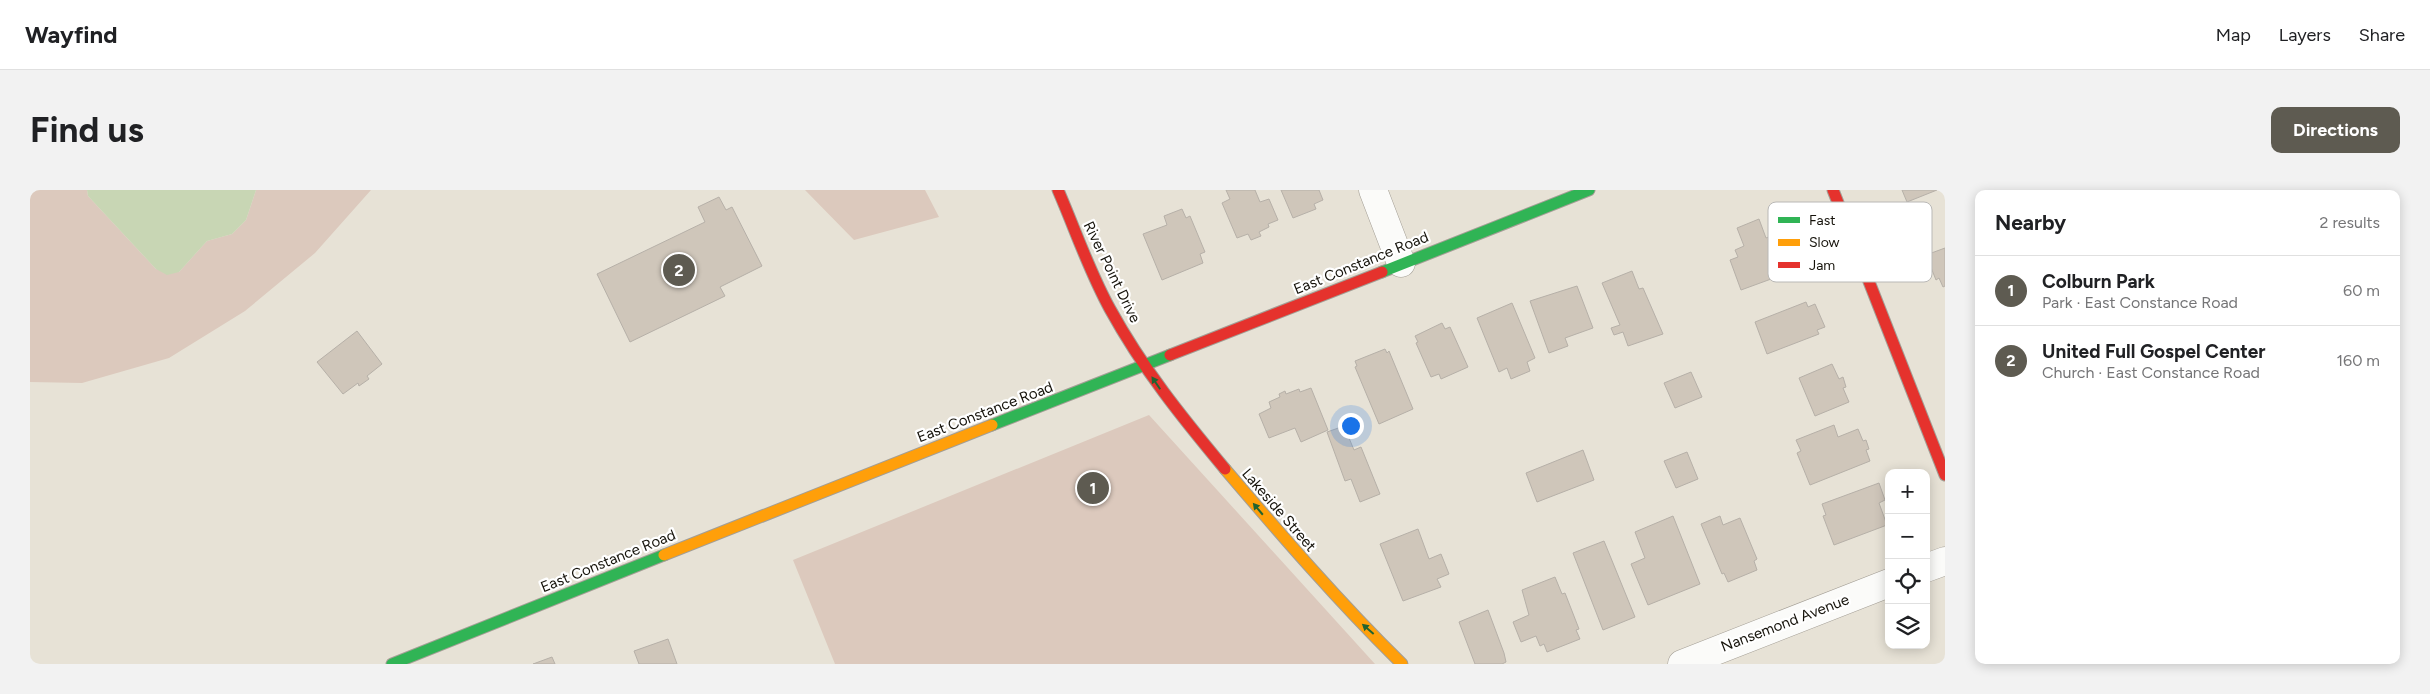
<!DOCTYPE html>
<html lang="en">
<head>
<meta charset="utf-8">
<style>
  :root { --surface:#fff; --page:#f2f2f2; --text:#202124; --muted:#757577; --line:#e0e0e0; --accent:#5e5b51 }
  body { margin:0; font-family:Figtree,sans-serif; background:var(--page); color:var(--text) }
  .controls { position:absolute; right:15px; bottom:15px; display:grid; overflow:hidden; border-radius:10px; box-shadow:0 2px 12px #0003 }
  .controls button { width:45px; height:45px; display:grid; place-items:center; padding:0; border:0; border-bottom:1px solid var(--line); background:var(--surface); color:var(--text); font:25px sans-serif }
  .you { position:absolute; left:1320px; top:235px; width:18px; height:18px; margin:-12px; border:4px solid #fff; border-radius:50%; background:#1a73e8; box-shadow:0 0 0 8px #1a73e833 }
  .badge { display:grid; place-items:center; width:32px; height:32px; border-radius:50%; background:var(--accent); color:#fff; font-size:16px; font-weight:700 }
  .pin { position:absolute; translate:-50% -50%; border:2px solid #fff; box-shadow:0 1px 5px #0006 }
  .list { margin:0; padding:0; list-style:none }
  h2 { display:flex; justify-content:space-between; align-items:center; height:65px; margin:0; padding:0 20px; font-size:21px }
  h2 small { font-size:16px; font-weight:400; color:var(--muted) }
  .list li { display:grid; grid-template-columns:32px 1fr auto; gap:15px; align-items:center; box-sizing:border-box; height:70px; padding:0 20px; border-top:1px solid var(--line) }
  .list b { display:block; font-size:19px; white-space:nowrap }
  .list p { margin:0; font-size:16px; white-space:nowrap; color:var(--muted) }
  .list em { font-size:16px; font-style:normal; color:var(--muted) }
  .icon { flex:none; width:28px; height:28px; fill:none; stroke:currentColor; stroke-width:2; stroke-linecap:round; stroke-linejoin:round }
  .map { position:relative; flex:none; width:1915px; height:474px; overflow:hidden; border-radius:10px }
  header { display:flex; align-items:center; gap:30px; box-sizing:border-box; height:70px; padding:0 25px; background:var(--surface); border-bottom:1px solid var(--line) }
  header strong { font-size:24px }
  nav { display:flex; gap:28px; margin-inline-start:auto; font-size:18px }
  .intro { display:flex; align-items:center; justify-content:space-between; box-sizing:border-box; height:120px; padding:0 30px }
  h1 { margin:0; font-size:35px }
  .button { padding:12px 22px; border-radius:10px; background:var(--accent); color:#fff; font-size:18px; font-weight:700 }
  main { display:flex; gap:30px; padding:0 30px }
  aside { flex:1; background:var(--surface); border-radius:10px; box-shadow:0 2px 12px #0003 }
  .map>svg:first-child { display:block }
</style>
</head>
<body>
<header>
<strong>Wayfind</strong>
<nav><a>Map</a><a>Layers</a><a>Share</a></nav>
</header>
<div class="intro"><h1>Find us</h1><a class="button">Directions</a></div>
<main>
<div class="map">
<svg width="1915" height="474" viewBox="0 0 1915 474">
  <rect width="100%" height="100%" fill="#e7e2d6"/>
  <path fill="#dcc9bd" d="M 0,0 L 57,0 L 58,6 L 126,79 L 149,82 L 177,51 L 202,44 L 216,30 L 226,0 L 341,0 L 285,63 L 215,121 L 139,168 L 52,193 L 0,192 Z
    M 775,0 L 895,0 L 909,27 L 824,50 Z
    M 1119,225 L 1345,474 L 805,474 L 763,370 Z"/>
  <path fill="#c8d6b4" d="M 57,0 L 226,0 L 216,30 L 202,44 L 177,51 L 149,82 L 137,85 L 126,79 L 58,6 Z"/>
  <path fill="#cfc6ba" stroke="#b6b0a8" d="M 1196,0 L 1225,0 L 1230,12 L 1239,9 L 1248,30 L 1238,34 L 1239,37 L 1229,42 L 1231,46 L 1221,50 L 1218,44 L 1207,48 L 1192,13 L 1200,9 Z
    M 1251,0 L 1289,0 L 1293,10 L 1284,14 L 1286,19 L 1263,28 Z
    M 1872,0 L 1907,0 L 1877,12 Z
    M 689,7 L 696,20 L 702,17 L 732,76 L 690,97 L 695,106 L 600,152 L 567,84 L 675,32 L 668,17 Z
    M 1152,19 L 1156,28 L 1160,26 L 1175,62 L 1170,64 L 1173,73 L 1132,90 L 1113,44 L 1137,35 L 1134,26 Z
    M 1729,29 L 1736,48 L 1749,43 L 1755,58 L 1760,56 L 1763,67 L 1758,69 L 1763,81 L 1711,100 L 1700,70 L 1708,67 L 1705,60 L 1714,56 L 1707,38 Z
    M 1915,58 L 1915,96 L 1913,97 L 1909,88 L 1906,90 L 1896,65 Z
    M 1602,81 L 1609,99 L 1613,98 L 1633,144 L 1598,156 L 1593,142 L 1584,145 L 1581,138 L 1590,135 L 1572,93 Z
    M 1547,96 L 1563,138 L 1535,148 L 1538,156 L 1519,163 L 1500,111 Z
    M 1776,112 L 1778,117 L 1785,114 L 1795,137 L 1787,140 L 1789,144 L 1737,164 L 1725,132 Z
    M 1482,113 L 1505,168 L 1497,172 L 1500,181 L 1481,189 L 1477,178 L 1469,182 L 1447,128 Z
    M 1412,133 L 1415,139 L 1420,137 L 1438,177 L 1411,189 L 1409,184 L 1401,187 L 1386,153 L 1388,152 L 1385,146 Z
    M 327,141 L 352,174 L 337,186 L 339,189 L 329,196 L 328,193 L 313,204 L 287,172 Z
    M 1355,159 L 1357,163 L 1359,161 L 1383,219 L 1349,234 L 1325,177 L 1327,176 L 1325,171 Z
    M 1802,174 L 1809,189 L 1813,187 L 1816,197 L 1813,198 L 1819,212 L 1785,226 L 1769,188 Z
    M 1661,182 L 1672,207 L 1645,218 L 1634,193 Z
    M 1281,198 L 1298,240 L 1271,252 L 1265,238 L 1239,248 L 1229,224 L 1241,218 L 1239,212 L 1250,207 L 1249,204 L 1255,201 L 1256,204 L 1269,199 L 1270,202 Z
    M 1804,235 L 1808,247 L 1828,239 L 1833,251 L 1836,250 L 1839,259 L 1836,260 L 1840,271 L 1780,295 L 1767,263 L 1771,261 L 1766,250 Z
    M 1314,236 L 1324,260 L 1331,257 L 1350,304 L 1330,312 L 1321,289 L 1315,291 L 1297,242 Z
    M 1553,260 L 1564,290 L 1507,312 L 1496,283 Z
    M 1657,262 L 1668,289 L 1646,298 L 1634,271 Z
    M 1849,293 L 1855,310 L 1849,313 L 1857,335 L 1804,355 L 1793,326 L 1796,325 L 1792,314 Z
    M 1643,326 L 1670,394 L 1618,415 L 1601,374 L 1615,368 L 1605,342 Z
    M 1690,326 L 1693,335 L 1710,328 L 1727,369 L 1724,371 L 1727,380 L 1698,392 L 1694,383 L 1692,384 L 1671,334 Z
    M 1388,339 L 1399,369 L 1411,364 L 1419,384 L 1407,389 L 1411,397 L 1373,411 L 1350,354 Z
    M 1574,351 L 1605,427 L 1573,440 L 1543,363 Z
    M 1525,387 L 1532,404 L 1535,403 L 1549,439 L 1546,440 L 1550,449 L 1517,462 L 1514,454 L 1510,456 L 1506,446 L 1491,452 L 1483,432 L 1499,425 L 1492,400 Z
    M 1458,420 L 1474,463 L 1476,472 L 1472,474 L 1445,474 L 1429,432 Z
    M 638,449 L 647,474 L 609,474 L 604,461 Z
    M 522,467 L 525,474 L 503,474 Z"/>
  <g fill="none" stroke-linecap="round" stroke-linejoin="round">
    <defs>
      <path id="street" d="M 1343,0 L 1371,73
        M 1896,378 L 1915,371
        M 1652,474 L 1859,393"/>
      <path id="fast" d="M 1352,82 L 1559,0
        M 962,235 L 1140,165
        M 362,474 L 634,365"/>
      <path id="slow" d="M 1195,279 C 1252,346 1309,412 1372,474
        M 634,365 L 962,235"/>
      <path id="jam" d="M 1028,0 C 1045,39 1059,81 1080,119 C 1113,179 1151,226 1195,279
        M 1803,0 L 1915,285
        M 1140,165 L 1352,82"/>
    </defs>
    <use href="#street" stroke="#a39e95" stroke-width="29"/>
    <use href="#fast" stroke="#a39e95" stroke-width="13"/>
    <use href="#slow" stroke="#a39e95" stroke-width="13"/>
    <use href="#jam" stroke="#a39e95" stroke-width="13"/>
    <use href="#street" stroke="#fbfbf9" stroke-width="28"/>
    <use href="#fast" stroke="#30b455" stroke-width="11"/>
    <use href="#slow" stroke="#ff9f0a" stroke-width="11"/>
    <use href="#jam" stroke="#e5322d" stroke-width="11"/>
  </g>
  <defs><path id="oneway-solid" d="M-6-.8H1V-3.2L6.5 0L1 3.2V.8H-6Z" transform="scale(1.25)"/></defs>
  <g fill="#226330">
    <use href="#oneway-solid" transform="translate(1126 193) rotate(-124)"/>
    <use href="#oneway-solid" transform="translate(1228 319) rotate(-130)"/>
    <use href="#oneway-solid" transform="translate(1338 439) rotate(-139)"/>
  </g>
  <g text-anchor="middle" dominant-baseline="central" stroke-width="4.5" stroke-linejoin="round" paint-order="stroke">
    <g font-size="15" fill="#15120a" stroke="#fff">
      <text transform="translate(1331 73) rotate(-22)">East Constance Road</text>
      <text transform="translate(1082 82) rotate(64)">River Point Drive</text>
      <text transform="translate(955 222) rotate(-21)">East Constance Road</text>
      <text transform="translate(1249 320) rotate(49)">Lakeside Street</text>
      <text transform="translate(578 371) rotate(-22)">East Constance Road</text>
      <text transform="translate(1755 433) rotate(-21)">Nansemond Avenue</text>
    </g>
  </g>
  <rect x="1738" y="12" width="164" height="80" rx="8" fill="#fff" stroke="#b9b8b6" stroke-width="1"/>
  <rect x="1748" y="27" width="22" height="6" fill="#30b455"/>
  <rect x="1748" y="49" width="22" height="7" fill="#ff9f0a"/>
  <rect x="1748" y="72" width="22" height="6" fill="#e5322d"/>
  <g font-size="14" fill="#15120a">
    <text x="1779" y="35">Fast</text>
    <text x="1779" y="57">Slow</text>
    <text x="1779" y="80">Jam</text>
  </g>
</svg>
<div class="controls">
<button>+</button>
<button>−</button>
<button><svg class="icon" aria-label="locate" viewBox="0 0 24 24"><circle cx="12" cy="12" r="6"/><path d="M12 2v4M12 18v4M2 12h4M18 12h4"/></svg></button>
<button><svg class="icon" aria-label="layers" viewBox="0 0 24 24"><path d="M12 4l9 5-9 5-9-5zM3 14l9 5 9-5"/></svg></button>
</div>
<div class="you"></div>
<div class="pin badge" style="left:1063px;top:298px">1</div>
<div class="pin badge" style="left:649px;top:80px">2</div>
</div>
<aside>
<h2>Nearby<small>2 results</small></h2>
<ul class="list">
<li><span class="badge">1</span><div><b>Colburn Park</b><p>Park · East Constance Road</p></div><em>60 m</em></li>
<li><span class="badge">2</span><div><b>United Full Gospel Center</b><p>Church · East Constance Road</p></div><em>160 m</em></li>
</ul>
</aside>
</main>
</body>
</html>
